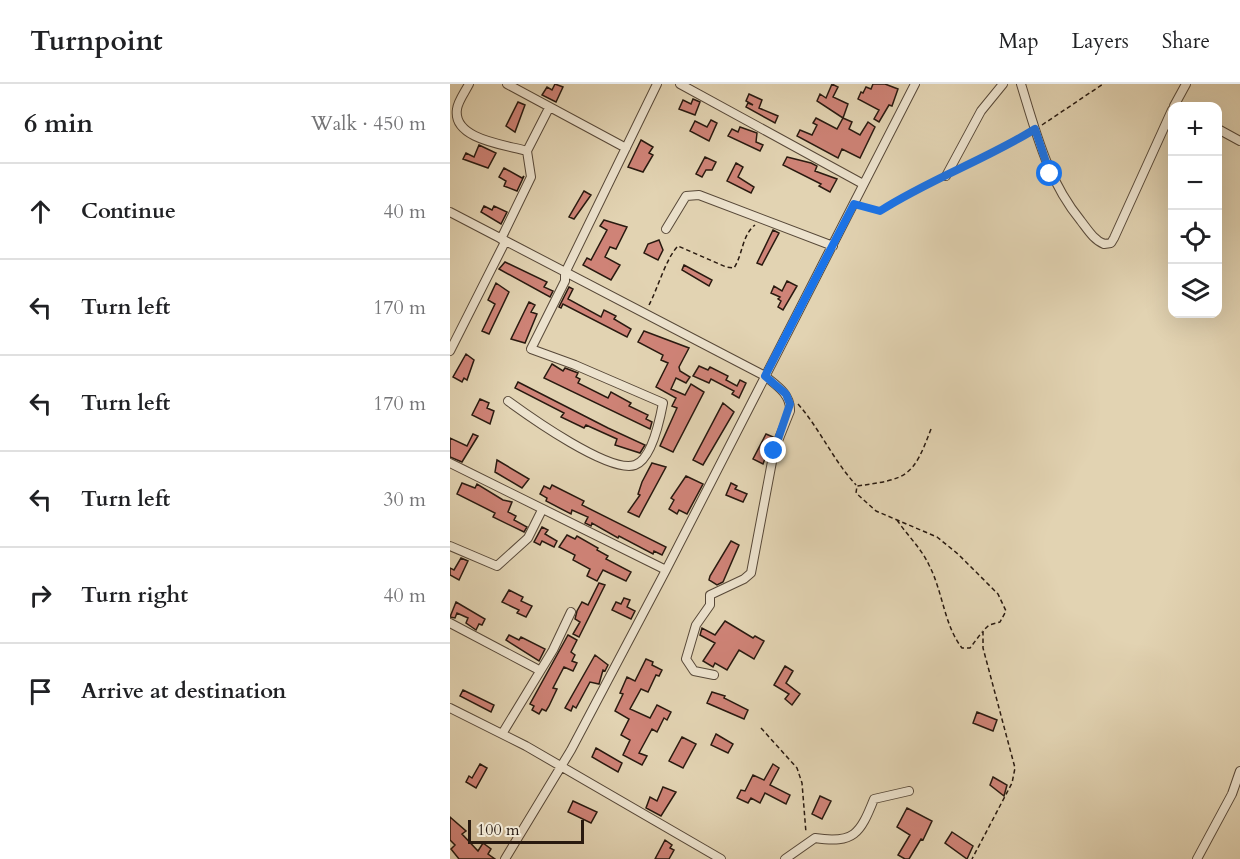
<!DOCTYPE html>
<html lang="en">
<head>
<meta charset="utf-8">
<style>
  :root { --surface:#fff; --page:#f6f6f6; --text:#202124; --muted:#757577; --line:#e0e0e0 }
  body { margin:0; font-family:Cardo,serif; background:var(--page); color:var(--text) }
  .controls { position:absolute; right:18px; top:18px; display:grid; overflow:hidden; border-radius:12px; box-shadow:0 6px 24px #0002 }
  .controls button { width:54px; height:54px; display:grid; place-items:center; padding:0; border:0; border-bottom:2px solid var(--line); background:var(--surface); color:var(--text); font:30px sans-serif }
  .scale { position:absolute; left:18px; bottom:15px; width:116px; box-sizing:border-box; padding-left:6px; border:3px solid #291a10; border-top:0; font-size:16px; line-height:21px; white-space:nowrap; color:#291a10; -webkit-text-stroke:4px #ece2cd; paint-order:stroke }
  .stop { position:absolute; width:18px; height:18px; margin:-14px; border:4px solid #1a73e8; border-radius:50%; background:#fff }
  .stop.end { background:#1a73e8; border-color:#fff; box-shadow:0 2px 6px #0008 }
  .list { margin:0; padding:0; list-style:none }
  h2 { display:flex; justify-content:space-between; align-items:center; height:78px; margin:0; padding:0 24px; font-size:26px }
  h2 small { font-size:20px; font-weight:400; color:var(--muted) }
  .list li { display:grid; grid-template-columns:39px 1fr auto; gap:18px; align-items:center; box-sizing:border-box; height:96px; padding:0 24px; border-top:2px solid var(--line) }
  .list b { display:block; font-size:22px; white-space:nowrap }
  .list em { font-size:20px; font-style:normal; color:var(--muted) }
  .icon { flex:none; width:33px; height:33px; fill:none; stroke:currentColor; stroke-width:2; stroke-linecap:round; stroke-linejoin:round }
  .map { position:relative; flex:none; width:790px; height:775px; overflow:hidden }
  header { display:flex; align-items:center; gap:36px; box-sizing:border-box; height:84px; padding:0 30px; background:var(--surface); border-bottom:2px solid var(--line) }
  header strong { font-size:28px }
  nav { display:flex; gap:33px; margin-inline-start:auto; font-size:21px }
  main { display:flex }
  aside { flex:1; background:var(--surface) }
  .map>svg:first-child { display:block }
</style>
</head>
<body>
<header>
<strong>Turnpoint</strong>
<nav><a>Map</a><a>Layers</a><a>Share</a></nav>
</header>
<main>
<aside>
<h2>6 min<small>Walk · 450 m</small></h2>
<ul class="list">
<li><svg class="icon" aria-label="ahead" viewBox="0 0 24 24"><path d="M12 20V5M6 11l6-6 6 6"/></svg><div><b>Continue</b></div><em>40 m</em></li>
<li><svg class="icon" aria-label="left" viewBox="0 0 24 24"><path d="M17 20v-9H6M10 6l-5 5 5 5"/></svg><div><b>Turn left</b></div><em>170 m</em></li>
<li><svg class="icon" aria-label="left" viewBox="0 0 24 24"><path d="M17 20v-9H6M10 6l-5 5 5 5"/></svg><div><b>Turn left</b></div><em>170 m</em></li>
<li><svg class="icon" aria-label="left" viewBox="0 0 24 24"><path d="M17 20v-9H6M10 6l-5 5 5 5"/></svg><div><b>Turn left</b></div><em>30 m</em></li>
<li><svg class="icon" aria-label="right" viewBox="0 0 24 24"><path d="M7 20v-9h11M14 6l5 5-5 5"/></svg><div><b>Turn right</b></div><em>40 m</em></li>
<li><svg class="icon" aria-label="arrive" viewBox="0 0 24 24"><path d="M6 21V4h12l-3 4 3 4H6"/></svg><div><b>Arrive at destination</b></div></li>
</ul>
</aside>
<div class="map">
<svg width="790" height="775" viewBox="0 0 790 775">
  <rect width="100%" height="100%" fill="#e2d3b2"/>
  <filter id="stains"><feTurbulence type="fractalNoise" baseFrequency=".00333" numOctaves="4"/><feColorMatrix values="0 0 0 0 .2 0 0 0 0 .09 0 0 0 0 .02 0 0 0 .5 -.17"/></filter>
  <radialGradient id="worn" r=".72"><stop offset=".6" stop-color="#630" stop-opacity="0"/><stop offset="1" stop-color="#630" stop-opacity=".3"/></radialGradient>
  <path fill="#cf8377" stroke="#291a10" stroke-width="1.5" d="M 105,0 L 113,3 L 106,18 L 92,11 L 97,3 L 102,6 Z
    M 382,0 L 388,3 L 383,13 L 398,20 L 393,34 L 367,17 L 370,10 L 376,14 Z
    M 423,0 L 435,0 L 448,5 L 442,22 L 439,21 L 429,38 L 424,35 L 429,26 L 408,15 L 411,8 L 413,9 L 416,3 L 421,5 Z
    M 299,10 L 312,16 L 309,24 L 328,32 L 325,39 L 296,23 L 298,19 L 303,21 L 296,17 Z
    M 243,15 L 250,18 L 245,31 L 229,25 L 233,16 L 241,20 Z
    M 68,18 L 75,21 L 65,48 L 56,42 Z
    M 366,34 L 387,45 L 393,34 L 402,38 L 399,45 L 410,51 L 418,38 L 425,43 L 410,74 L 392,65 L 388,74 L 347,52 L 350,46 L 362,51 L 367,41 L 363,39 Z
    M 261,36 L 267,39 L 259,57 L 240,47 L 245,37 L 257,43 Z
    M 290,43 L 307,49 L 306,58 L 313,61 L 310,67 L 278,52 L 282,45 L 288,48 Z
    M 191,56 L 203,63 L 199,69 L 203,71 L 193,88 L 178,83 Z
    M 29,61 L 46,69 L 38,84 L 13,75 L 16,69 L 24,73 Z
    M 255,73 L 266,78 L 262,86 L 256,86 L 252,93 L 246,90 Z
    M 337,73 L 361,79 L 367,82 L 365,87 L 387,95 L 380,108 L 369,102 L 371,100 L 333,81 Z
    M 286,79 L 293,83 L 288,93 L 304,103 L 301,109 L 277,97 Z
    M 54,84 L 72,94 L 74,92 L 67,107 L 54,102 L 56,97 L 49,93 Z
    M 134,107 L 141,111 L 124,135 L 119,133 Z
    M 34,122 L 42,126 L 44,122 L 57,128 L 51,140 L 31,128 Z
    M 154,136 L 177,143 L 166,165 L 160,163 L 155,173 L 170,181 L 161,196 L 133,181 L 137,174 L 141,176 L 157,146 L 150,142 Z
    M 323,146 L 329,149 L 312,181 L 307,179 Z
    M 209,156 L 213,166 L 208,176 L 194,169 L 198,160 Z
    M 55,178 L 97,198 L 94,203 L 103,207 L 100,213 L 49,185 Z
    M 234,181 L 262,196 L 259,202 L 232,186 Z
    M 337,197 L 347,202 L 333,226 L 328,223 L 331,217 L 328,215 L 330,213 L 321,209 L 324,202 L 332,207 Z
    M 46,199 L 59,208 L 39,250 L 32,247 L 45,220 L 38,216 Z
    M 119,203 L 123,205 L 118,215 L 151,233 L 154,226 L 166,232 L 164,235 L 181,245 L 177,253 L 113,220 L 111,224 L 109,223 Z
    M 79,218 L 85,221 L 81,228 L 87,230 L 75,259 L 61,255 Z
    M 194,247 L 239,264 L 229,283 L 230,287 L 240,293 L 236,299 L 226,294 L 221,305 L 235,311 L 241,300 L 254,308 L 223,368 L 210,362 L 227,324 L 222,322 L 226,314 L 206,303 L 218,279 L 211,276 L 213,271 L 188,258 Z
    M 16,270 L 24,276 L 17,296 L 14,294 L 12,298 L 3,293 Z
    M 102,280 L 113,287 L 115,284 L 128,289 L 126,293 L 130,295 L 128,299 L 158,314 L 161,308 L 181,319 L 179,322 L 198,331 L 196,335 L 202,338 L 200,345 L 94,294 Z
    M 249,282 L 258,286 L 260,283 L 278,292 L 276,296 L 287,302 L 290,296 L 296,299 L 289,314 L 282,310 L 284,307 L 261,295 L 259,299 L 243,292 Z
    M 68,298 L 158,344 L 195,361 L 190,369 L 165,361 L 167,355 L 136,341 L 134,344 L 111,333 L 114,329 L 65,304 Z
    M 30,315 L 39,319 L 37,324 L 44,327 L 40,340 L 22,331 Z
    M 273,319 L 284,328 L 253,381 L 243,376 Z
    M 23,350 L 28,352 L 12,378 L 0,373 L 0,354 L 17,362 Z
    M 316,350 L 323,353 L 313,380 L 303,375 Z
    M 47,376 L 79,395 L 72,404 L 45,388 Z
    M 202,379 L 216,383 L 189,433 L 178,428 L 190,411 L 188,410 L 192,398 Z
    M 236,392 L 253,400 L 237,430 L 229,426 L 227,430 L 219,425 L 224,416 L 221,414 Z
    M 12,399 L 25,404 L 27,400 L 53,416 L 62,418 L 58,428 L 66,432 L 64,436 L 77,443 L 74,448 L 43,433 L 45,429 L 7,410 Z
    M 281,399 L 287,402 L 285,405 L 297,410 L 293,418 L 276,411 Z
    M 102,401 L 134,417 L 132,421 L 216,463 L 212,471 L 204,467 L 203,470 L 169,452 L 168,454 L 142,439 L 141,442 L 135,439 L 138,433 L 122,426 L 121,430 L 96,417 L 97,414 L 90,410 L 94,402 L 100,405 Z
    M 92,443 L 98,446 L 95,450 L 107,457 L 104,463 L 92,457 L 90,461 L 84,458 Z
    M 117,451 L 125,455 L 127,452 L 148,464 L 147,466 L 158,472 L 156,475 L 181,488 L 176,497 L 153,486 L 147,497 L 137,492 L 140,485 L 123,476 L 125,471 L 109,463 Z
    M 281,457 L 289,461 L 273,498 L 267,501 L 259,496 L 260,492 Z
    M 11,474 L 18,477 L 9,496 L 0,491 L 0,484 L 4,486 Z
    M 149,499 L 155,501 L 129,553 L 123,550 L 130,538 L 125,535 L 127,527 L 132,518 L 138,521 Z
    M 59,506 L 73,513 L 71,517 L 82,522 L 76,533 L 67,529 L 69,526 L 52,518 Z
    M 174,514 L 180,516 L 177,523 L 185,527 L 181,535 L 162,526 L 166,518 L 171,520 Z
    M 6,518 L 35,535 L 32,541 L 29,540 L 26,546 L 16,539 L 18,534 L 7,529 L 5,534 L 0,533 Z
    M 275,537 L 303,554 L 305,552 L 314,557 L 304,575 L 289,566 L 277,586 L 265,579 L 263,583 L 253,577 L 265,559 L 250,551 L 252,544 L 265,551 Z
    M 59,551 L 69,556 L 71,553 L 95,565 L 89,577 L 56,556 Z
    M 118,551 L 127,556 L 121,568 L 125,571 L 122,577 L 127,579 L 123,587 L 114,583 L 103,604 L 107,605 L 99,622 L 96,627 L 92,625 L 89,630 L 82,626 L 84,622 L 80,620 Z
    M 145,571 L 158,581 L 155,587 L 153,586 L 149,600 L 140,598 L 126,624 L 123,622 L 121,627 L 115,624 Z
    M 196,575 L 203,578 L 202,581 L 212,586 L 209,592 L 206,591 L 198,608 L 191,605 L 180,625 L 200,634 L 207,621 L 221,628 L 217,636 L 214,634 L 207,648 L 202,645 L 189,669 L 197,672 L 192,681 L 173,671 L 180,656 L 171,651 L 179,635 L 165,627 L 173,610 L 170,609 L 177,593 L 185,597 Z
    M 335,582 L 343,587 L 336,599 L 350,610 L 342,621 L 335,615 L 339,610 L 324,601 Z
    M 13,606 L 44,621 L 41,628 L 10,612 Z
    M 262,608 L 275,612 L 274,614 L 298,626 L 294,635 L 257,619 Z
    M 527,628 L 547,636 L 543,647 L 523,639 Z
    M 266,650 L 283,660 L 278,669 L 261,661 Z
    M 232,653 L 246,660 L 233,684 L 219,677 Z
    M 146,664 L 172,679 L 168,688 L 142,673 Z
    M 30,680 L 37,684 L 26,704 L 16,698 L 19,692 L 22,694 Z
    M 323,680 L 329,684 L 320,701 L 340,711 L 336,720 L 315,709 L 310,719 L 301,714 L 298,719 L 287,714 L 291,706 L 295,707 L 303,691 L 314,696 Z
    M 543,693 L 557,701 L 554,712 L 540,701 Z
    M 213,703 L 226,708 L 211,732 L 196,724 L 200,713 L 207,717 Z
    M 370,712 L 381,717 L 372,735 L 362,730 Z
    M 123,717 L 147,728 L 141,739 L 118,728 Z
    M 457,724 L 482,737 L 473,756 L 471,755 L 459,775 L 455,775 L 448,771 L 460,751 L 447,743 Z
    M 0,733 L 16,747 L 12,750 L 28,767 L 33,759 L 41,765 L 38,770 L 45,775 L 9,775 L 1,765 L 5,761 L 0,756 Z
    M 502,748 L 523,762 L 517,775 L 495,759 Z
    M 215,756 L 222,761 L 220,764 L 224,766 L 219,775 L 205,775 Z"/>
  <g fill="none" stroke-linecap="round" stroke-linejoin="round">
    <defs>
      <path id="minor" d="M 19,0 C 15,8 8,17 7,25 C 2,56 58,61 77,67 L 99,24
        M 57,0 L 176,64
        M 230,0 L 413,100
        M 571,0 C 586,49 598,97 631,137 C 638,146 644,156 654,160 L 661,159 L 664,154 L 722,26
        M 724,22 L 736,0
        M 768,45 L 790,57
        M 496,92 L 531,27 L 553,0
        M 0,128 L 315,292 C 326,301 341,310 340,327 L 324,367 L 301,489 L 294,495 L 260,511 L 260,521 L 246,541 L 236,575 L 244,587 L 264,591
        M 216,145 L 236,112 L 249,111 L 383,162
        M 51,155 L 81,93 L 77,67
        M 0,267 L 55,158
        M 58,317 C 80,333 160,390 185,381 C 202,375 210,335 213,319 L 125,281 L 81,265 L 115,197 L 115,189 L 207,0
        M 0,379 L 216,486
        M 0,462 L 47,482 L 78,454 L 92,426
        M 0,539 L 89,586
        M 0,624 L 76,662 L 271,775
        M 52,650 L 103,566 L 121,528
        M 55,775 L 121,666 L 216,486 L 465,0
        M 335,775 L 365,754 C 404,760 410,750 424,715 L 459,707
        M 747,775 L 782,710 L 790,687"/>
    </defs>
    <use href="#minor" stroke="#574838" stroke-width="10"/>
    <path stroke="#291a10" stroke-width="1.5" stroke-dasharray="4.5 3" stroke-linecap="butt" d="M 592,41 L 653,0
      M 508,87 L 577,50
      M 413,122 L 430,127 L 463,106 L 489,95
      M 199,221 C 208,204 216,174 228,162 L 276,183 L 284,184 C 293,170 292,151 305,141
      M 348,320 C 370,345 383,376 406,401
      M 481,345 C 463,393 458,395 407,402 L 406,409 L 426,427 L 487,453 L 508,470 L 548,510 L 556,527 L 550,538 L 539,541 L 533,547 L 533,564 L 565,684 L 562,699 L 522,775
      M 447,436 C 457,451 471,464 479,481 C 493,508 494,541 512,564 L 520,564 L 532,548
      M 311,644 L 347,684 L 352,699 L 356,749"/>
    <use href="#minor" stroke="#ece2cd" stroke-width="8"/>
  </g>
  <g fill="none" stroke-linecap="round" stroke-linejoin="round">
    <path stroke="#1a73e8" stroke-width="8" d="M 324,367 L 340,320 L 336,310 L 315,292 L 404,120 L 430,127 C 480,95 535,76 585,45 L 600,90"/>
  </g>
  <rect width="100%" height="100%" filter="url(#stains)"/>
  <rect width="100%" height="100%" fill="url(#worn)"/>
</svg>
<div class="controls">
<button>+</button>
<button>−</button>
<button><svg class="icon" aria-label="locate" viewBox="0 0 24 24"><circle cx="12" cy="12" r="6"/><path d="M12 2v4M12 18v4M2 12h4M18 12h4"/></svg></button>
<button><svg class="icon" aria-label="layers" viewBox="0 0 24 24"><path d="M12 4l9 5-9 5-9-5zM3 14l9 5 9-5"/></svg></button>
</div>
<div class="scale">100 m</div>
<div class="stop" style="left:600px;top:90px"></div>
<div class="stop end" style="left:324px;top:367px"></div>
</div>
</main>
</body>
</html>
